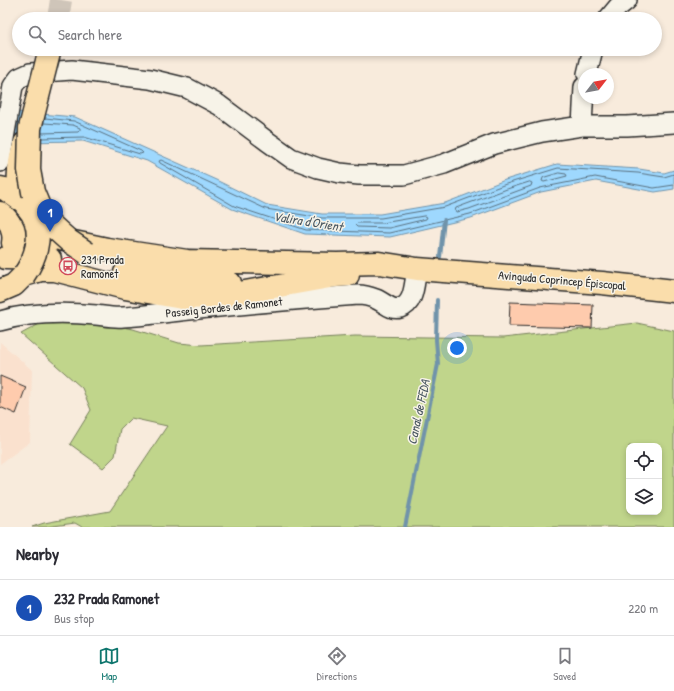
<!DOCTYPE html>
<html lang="en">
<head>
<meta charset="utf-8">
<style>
  :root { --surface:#fff; --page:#f7f7f7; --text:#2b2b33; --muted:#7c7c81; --line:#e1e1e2; --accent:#0f766e }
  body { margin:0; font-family:"Patrick Hand",sans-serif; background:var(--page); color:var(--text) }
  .controls { position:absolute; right:12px; bottom:12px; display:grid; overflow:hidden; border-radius:8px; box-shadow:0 2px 6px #0003 }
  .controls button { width:36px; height:36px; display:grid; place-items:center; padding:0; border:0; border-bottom:1px solid var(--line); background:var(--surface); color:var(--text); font:20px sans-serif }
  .compass { position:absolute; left:578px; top:68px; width:36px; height:36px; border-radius:50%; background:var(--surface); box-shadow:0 2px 6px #0003; rotate:59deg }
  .you { position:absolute; left:457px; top:348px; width:14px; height:14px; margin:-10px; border:3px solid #fff; border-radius:50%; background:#1a73e8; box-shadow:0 0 0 6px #1a73e833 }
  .badge { display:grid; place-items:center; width:26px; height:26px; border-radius:50%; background:var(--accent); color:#fff; font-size:13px; font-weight:700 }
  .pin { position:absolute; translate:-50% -33px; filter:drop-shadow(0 1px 2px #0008) }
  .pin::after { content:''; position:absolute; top:21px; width:14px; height:12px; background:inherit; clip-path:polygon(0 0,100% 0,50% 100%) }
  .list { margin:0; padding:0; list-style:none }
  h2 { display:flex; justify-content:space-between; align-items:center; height:52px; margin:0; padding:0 16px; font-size:17px }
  h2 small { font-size:13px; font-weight:400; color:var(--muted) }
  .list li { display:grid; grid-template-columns:26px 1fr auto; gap:12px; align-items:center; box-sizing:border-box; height:56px; padding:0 16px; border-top:1px solid var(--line) }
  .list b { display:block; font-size:15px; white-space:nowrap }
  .list p { margin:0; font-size:13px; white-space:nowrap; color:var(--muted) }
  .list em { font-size:13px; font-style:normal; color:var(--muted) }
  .icon { flex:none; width:22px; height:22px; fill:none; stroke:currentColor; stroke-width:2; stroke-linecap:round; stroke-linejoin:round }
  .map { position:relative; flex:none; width:674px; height:527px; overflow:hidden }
  .search { position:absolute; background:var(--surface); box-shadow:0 2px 6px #0003; left:12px; right:12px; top:12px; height:44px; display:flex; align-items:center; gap:10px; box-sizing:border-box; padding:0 14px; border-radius:22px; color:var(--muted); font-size:15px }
  .sheet { height:108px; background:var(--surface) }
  nav { display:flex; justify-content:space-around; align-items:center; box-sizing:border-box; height:56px; border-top:1px solid var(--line); background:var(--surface); font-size:11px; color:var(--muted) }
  nav a { display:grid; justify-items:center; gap:2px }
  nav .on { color:var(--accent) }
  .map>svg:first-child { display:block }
</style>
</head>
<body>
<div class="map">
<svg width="674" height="527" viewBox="0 0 674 527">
  <rect width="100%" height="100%" fill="#f8ebdc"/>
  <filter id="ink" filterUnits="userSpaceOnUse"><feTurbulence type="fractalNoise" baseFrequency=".025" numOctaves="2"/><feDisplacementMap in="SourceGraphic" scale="8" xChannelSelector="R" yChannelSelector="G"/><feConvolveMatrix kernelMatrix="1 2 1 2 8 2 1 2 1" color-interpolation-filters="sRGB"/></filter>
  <g filter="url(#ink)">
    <path fill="#fae1ce" d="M 0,342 L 32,370 L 30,442 L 0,464 Z"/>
    <path fill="#c0d58b" stroke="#76805b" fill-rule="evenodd" d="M 84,318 L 133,329 L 179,343 L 201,345 L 355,336 L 503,338 L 637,323 L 674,331 L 674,527 L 82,527 L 75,523 L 46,527 L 32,527 L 44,523 L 110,511 L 167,426 L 131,418 L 120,429 L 115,456 L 103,468 L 70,444 L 91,410 L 82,388 L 21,334 L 45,321 ZM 629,446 L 659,446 L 659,512 L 629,512 Z"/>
    <path fill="#9ed8fe" stroke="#7093aa" d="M 18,112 L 75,117 L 216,180 L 267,205 L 322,214 L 380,214 L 445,203 L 505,180 L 557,164 L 639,169 L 664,173 L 674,170 L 674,189 L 655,192 L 596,181 L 541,192 L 471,218 L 390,237 L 305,234 L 232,209 L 147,161 L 83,141 L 23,142 L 0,141 Z"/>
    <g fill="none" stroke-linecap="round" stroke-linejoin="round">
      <path stroke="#59707f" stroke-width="1" d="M 42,133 L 78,132 L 80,130 L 80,128 L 73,125 L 44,123
        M 42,138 L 84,137 L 140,154 L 143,153 L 141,151 L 74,121 L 45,118
        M 559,173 L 566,174 L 567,176 L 544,182 L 542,181 L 543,178 Z
        M 674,174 L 664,177 L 638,173 L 558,168 L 506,184 L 445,207 L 381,218 L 322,218 L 266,209 L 161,160 L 159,161 L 160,163 L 234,206 L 306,230 L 389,233 L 470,214 L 540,188 L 595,177 L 654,188 L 674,185
        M 530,182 L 532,183 L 531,186 L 469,209 L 457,212 L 455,211 L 456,208 L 507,189 Z
        M 425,216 L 427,217 L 426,219 L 389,228 L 357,227 L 355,225 L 357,223 L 382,223 Z"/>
      <path stroke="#7093aa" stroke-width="4" d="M 440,257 L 444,220
        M 405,527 L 438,364 L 436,340 L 437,300"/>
    </g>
    <path fill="#fecbad" stroke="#2b2b2b" d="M 510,302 L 593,305 L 592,328 L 509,326 Z
      M 0,376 L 26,387 L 16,414 L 0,407 Z"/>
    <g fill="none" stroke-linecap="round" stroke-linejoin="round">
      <path stroke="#cfc5b9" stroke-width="22" stroke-dasharray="22 11" stroke-linecap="butt" d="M 58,19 L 61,0"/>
      <defs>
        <path id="minor" d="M 608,19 L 618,7 L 627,0
          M 587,74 L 593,49
          M 582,126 L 584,87
          M 0,162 L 13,86 L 19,78 L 30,73 L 72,70 L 150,79 L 187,88 L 219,105 L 267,141 L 291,158 L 318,168 L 340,173 L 359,175 L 404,175 L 444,164 L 494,144 L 542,132 L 582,126 L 627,126 L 674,123
          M 0,321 C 31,312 63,312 96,315 C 105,316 114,318 123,317 C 145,316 167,312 189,310 C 245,304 302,299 358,295 C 363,295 371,297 376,299 C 384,302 391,311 400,308 C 415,304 414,282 417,269"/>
        <path id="highway" d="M 0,188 L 5,189 L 19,199
          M 19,199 C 18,176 18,164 25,143
          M 0,213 C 10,220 15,231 13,243
          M 12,229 L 107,249 L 187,261 L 337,264 L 379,263 L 417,269 L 602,283 L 674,291
          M 6,258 L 50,259
          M 125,273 L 180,281 L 230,283
          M 0,291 L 14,285 L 24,275 L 41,270 L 55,270 L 125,288 L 182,298 L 217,297 L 335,276 L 348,275"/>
      </defs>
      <use href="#minor" stroke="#2b2b2b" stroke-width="22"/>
      <use href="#highway" stroke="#2b2b2b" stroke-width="25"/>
      <use href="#minor" stroke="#f7f3e8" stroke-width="19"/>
      <use href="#highway" stroke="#faddab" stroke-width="22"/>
      <defs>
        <path id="highway-bridge" d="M 50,49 L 30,128 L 29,170 L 33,192 L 40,209 L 49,223 L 69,241 L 87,253
          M 24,275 C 38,255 45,227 27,207"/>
      </defs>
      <use href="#highway-bridge" stroke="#2b2b2b" stroke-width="25" stroke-linecap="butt"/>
      <use href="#highway-bridge" stroke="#faddab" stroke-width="22"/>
    </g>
  </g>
  <defs>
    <symbol id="bus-ring" viewBox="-11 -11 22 22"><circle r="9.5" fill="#f7f3e8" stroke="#d1495b" stroke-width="1.5"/><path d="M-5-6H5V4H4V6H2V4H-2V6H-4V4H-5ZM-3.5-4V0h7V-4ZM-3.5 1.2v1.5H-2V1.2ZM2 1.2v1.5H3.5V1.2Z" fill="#d1495b"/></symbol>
  </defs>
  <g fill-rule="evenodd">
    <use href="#bus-ring" x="58" y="256" width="20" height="20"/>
  </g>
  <g text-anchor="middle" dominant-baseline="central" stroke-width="3" stroke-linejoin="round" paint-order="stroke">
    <g font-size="12" fill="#2b2b2b" stroke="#f7f3e8" text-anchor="start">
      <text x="81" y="259">231 Prada<tspan x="81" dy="14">Ramonet</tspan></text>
    </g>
    <g font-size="12" fill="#2b2b2b" stroke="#f7f3e8">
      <text transform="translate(562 280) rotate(5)">Avinguda Coprincep Épiscopal</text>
      <text transform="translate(224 307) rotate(-6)">Passeig Bordes de Ramonet</text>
    </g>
    <g font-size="13" font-style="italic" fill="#485660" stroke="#f7f3e8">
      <text transform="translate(308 221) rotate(9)">Valira d'Orient</text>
      <text transform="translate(418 412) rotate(-78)">Canal de FEDA</text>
    </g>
  </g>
</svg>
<div class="controls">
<button><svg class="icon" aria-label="locate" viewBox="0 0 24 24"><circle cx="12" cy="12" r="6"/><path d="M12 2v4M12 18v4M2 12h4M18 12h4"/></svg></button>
<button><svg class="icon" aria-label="layers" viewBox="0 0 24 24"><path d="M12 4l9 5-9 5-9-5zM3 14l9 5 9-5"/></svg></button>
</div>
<svg class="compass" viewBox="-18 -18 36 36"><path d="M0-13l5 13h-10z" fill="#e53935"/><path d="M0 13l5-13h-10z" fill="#7c7c81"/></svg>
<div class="you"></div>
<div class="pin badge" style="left:50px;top:232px;background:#1a4fb4">1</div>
<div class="search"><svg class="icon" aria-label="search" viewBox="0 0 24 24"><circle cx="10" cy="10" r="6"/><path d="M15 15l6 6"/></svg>Search here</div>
</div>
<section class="sheet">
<h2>Nearby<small></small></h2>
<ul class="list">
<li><span class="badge" style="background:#1a4fb4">1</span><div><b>232 Prada Ramonet</b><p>Bus stop</p></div><em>220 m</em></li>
</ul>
</section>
<nav>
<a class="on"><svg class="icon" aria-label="map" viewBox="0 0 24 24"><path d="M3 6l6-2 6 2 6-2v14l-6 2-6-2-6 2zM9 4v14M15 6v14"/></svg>Map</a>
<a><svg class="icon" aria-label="directions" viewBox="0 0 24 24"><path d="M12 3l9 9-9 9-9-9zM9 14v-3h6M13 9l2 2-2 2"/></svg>Directions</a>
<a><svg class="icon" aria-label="saved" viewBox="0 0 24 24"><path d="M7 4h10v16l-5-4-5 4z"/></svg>Saved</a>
</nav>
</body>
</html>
